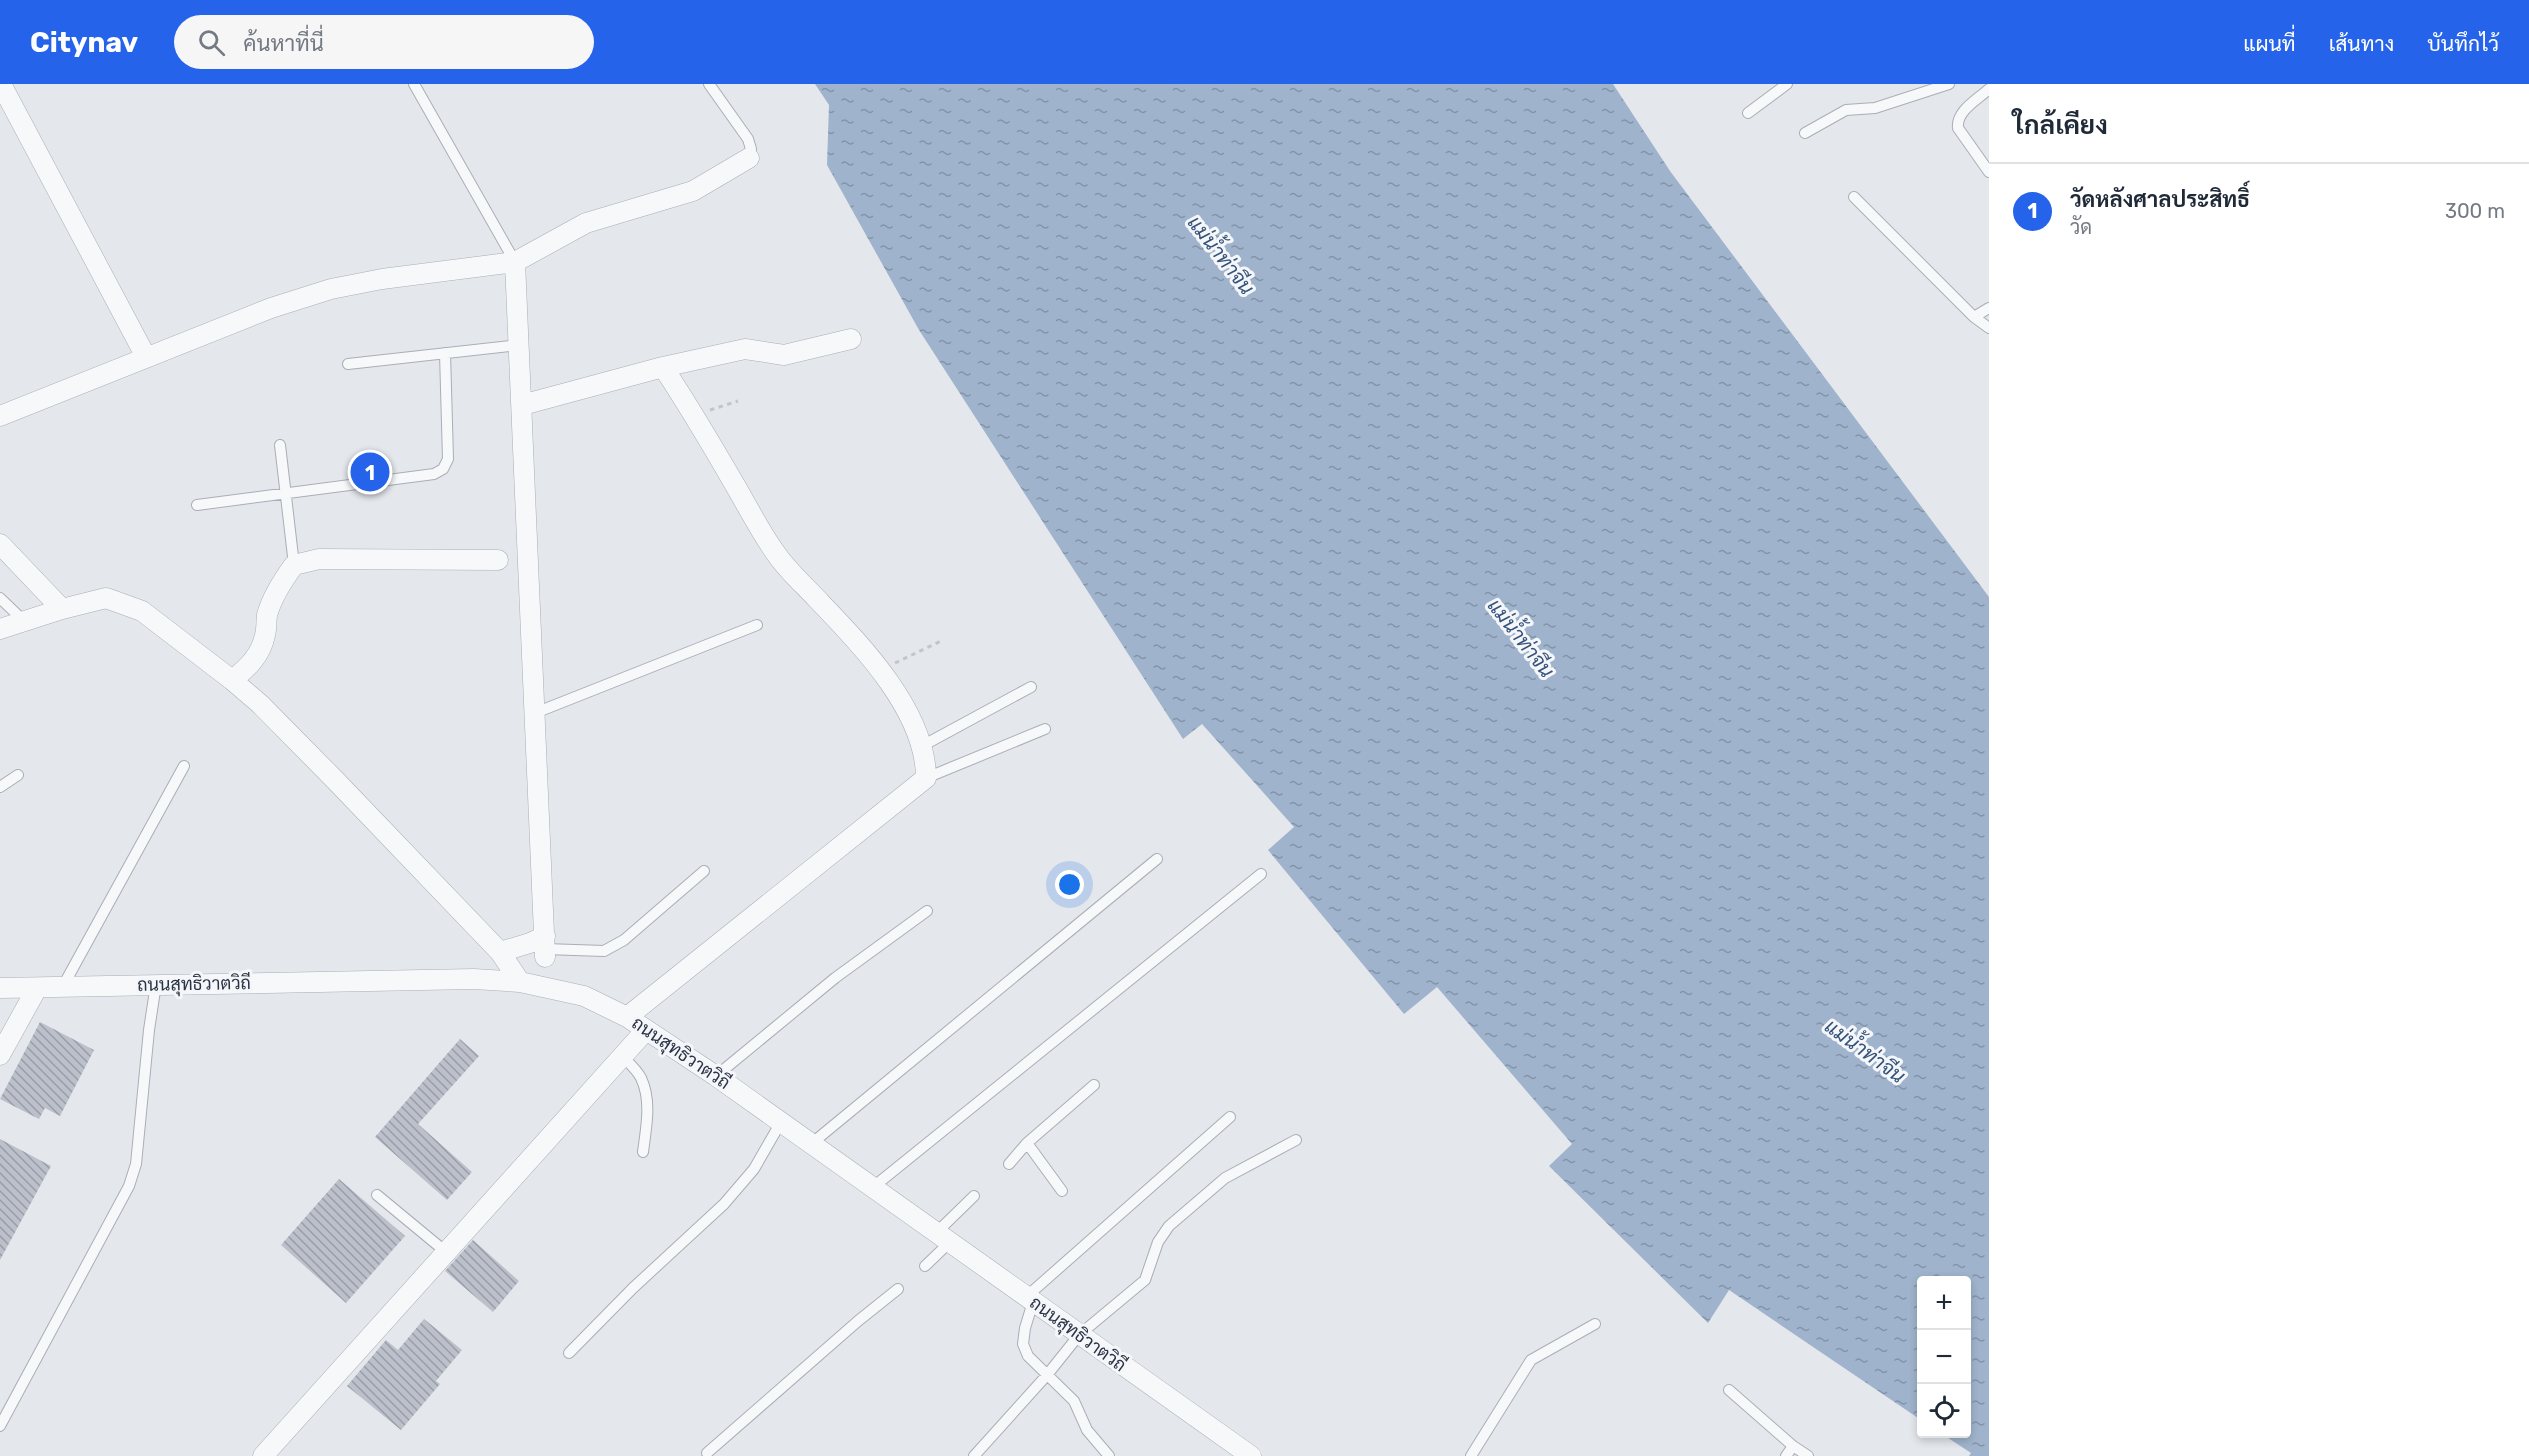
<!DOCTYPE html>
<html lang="th">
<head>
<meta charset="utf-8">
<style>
  :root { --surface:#fff; --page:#f6f6f7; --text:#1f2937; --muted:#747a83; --line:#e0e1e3; --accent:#2563eb }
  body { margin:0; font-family:Rubik,Sarabun,sans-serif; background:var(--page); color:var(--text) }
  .controls { position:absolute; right:18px; bottom:18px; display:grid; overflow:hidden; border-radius:6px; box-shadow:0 3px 9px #0003 }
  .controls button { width:54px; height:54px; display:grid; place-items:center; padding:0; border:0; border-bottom:2px solid var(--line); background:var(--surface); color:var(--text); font:30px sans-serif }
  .you { position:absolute; left:1070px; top:801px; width:21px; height:21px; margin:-15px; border:4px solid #fff; border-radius:50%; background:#1a73e8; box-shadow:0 0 0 9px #1a73e833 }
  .badge { display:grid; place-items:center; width:39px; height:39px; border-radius:50%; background:var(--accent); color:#fff; font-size:20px; font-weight:700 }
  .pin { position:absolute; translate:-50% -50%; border:3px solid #fff; box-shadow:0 2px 6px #0006 }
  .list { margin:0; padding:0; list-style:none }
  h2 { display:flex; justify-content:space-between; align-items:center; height:78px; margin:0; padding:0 24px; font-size:26px }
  h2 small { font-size:20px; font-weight:400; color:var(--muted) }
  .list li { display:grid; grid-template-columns:39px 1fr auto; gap:18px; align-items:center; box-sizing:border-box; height:96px; padding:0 24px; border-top:2px solid var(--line) }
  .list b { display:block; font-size:22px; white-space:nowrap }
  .list p { margin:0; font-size:20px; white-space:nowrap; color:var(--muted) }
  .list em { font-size:20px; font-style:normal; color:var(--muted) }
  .icon { flex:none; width:33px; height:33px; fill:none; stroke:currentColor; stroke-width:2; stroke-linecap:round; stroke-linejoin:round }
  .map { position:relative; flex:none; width:1989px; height:1372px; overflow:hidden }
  header { display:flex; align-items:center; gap:36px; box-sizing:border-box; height:84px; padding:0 30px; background:var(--accent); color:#fff }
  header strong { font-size:28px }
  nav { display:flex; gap:33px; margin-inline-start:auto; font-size:21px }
  .search { width:420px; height:54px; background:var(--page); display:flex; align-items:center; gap:15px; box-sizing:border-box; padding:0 21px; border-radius:33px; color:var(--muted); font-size:22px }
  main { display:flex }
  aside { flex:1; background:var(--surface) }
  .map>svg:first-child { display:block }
</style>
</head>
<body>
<header>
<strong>Citynav</strong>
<div class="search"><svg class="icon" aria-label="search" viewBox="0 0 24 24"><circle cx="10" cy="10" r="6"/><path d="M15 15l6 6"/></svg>ค้นหาที่นี่</div>
<nav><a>แผนที่</a><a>เส้นทาง</a><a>บันทึกไว้</a></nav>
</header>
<main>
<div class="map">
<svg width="1989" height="1372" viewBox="0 0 1989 1372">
  <defs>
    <pattern id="water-ripples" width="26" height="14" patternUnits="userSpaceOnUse" patternTransform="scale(1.5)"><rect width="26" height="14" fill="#9fb4cc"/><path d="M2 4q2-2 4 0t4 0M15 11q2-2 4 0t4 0" fill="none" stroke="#8293a7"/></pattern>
    <pattern id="building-back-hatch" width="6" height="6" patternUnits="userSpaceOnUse" patternTransform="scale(1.5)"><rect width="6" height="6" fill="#bbc0ca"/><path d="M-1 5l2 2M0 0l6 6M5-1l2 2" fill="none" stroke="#989da6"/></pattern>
  </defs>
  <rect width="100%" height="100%" fill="#e4e7ec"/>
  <path fill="url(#water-ripples)" d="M 815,0 L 1613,0 L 1670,87 L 1989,513 L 1989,1372 L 1969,1372 L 1971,1369 L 1942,1350 L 1966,1350 L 1966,1196 L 1922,1196 L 1921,1336 L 1729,1206 L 1708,1239 L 1549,1082 L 1572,1060 L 1437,903 L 1404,930 L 1268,766 L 1294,743 L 1202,640 L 1183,655 L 919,246 L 827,81 L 829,21 Z"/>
  <path fill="url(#building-back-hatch)" d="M 40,938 L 94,966 L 60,1032 L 45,1024 L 39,1035 L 0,1015 Z
    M 460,955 L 479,972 L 418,1040 L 472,1088 L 447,1116 L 375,1053 Z
    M 0,1055 L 51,1082 L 0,1176 Z
    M 339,1095 L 405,1152 L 346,1219 L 281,1161 Z
    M 473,1156 L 519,1197 L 493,1228 L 445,1187 Z
    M 424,1235 L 462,1266 L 436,1297 L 440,1300 L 401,1346 L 347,1302 L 386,1256 L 398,1266 Z"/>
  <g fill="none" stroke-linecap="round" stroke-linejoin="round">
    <defs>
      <path id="lane" d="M 414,0 L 515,178
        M 709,0 L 748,55 L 751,65 L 749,74
        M 1989,5 C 1977,16 1956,27 1958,44 L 1989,88
        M 1748,29 L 1787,0
        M 1805,49 L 1846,26 L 1875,24 L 1949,0
        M 1854,113 L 1974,233 L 1989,224
        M 1974,233 L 1989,244
        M 348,280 L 519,261
        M 280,361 L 294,481
        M 197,421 L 434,390 L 443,385 L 448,375 L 445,269
        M 0,514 L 24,537
        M 535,629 L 757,541
        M 922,662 L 1031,603
        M 926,694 L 1045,645
        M 0,703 L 18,691
        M 545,865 L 604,867 L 624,856 L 704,787
        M 63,902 L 184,682
        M 623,973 C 629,979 637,986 641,994 C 652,1017 646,1044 643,1068
        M 716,992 L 835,894 L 927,827
        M 1027,1059 L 1062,1107
        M 811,1060 L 1157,775
        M 1009,1080 L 1027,1059 L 1094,1001
        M 872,1104 L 1261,790
        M 377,1111 L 446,1168
        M 936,1149 L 974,1112
        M 925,1182 L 950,1158
        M 1026,1213 L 1230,1033
        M 1033,1218 L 1025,1244 L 1023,1260 L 1028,1272 L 1074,1317 L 1087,1346 L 1109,1372
        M 569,1269 L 633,1204 L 724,1120 L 754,1085 L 781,1038
        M 1729,1306 L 1793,1362 L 1786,1372
        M 0,1342 L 129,1102 L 136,1080 L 149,946 L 156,900
        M 1793,1362 L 1808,1372
        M 707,1369 L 858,1237 L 898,1205
        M 974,1372 L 1047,1291 L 1079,1251 L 1145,1196 L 1158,1158 L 1169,1142 L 1225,1094 L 1296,1056
        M 1471,1372 L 1531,1276 L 1595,1240"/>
      <path id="street" d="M 1,0 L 146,273
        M 515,178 L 545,873
        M 522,321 L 663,283 L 745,265 L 784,271 L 851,255
        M 0,332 L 271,224 L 331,205 L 382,195 L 515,178 L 586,139 L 693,107 L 749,74
        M 0,460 L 62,525
        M 0,545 L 62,525 L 106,514 L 142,527 L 232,596 C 248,584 261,571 265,551 C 267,544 266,538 267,531 C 272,513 283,496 294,481 L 319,475 L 498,476
        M 232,596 L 260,620 L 336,697 L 500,868 L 520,898
        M 500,868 L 530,859 L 545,852
        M 0,904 L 474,895 L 520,898 L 584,912 L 627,933 L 716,992 L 1251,1372
        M 627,933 L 926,694 C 926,627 861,561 817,515 C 804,501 788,487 777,471 C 760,448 747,421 732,396 C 710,358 688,321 663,283
        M 0,971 L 37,904
        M 263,1372 L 646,946"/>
    </defs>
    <use href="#lane" stroke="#a9aeb7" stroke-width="12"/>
    <use href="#street" stroke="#a9aeb7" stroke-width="21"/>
    <path stroke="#c2c5cb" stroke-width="3" stroke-dasharray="4.5 4.5" stroke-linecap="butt" d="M 710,326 L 738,317
      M 895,579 L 941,557"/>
    <use href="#lane" stroke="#f7f8fa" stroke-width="10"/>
    <use href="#street" stroke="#f7f8fa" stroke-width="20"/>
  </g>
  <g text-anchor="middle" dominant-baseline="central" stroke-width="6" stroke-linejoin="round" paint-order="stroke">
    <g font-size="18" fill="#2b3445" stroke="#f4f6f9">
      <text transform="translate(194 900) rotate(-1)">ถนนสุทธิวาตวิถี</text>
      <text transform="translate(681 969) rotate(34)">ถนนสุทธิวาตวิถี</text>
      <text transform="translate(1078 1250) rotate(36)">ถนนสุทธิวาตวิถี</text>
    </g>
    <g font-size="20" font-style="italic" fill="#34527a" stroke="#f4f6f9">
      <text transform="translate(1221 171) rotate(52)">แม่น้ำท่าจีน</text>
      <text transform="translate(1521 554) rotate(52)">แม่น้ำท่าจีน</text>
      <text transform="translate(1865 967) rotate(36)">แม่น้ำท่าจีน</text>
    </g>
  </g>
</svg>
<div class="controls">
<button>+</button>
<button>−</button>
<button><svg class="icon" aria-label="locate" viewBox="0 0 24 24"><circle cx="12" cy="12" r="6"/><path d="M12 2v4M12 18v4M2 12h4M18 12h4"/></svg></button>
</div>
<div class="you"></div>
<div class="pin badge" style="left:370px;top:388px">1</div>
</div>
<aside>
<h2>ใกล้เคียง<small></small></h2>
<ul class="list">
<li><span class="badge">1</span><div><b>วัดหลังศาลประสิทธิ์</b><p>วัด</p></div><em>300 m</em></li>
</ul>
</aside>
</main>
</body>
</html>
